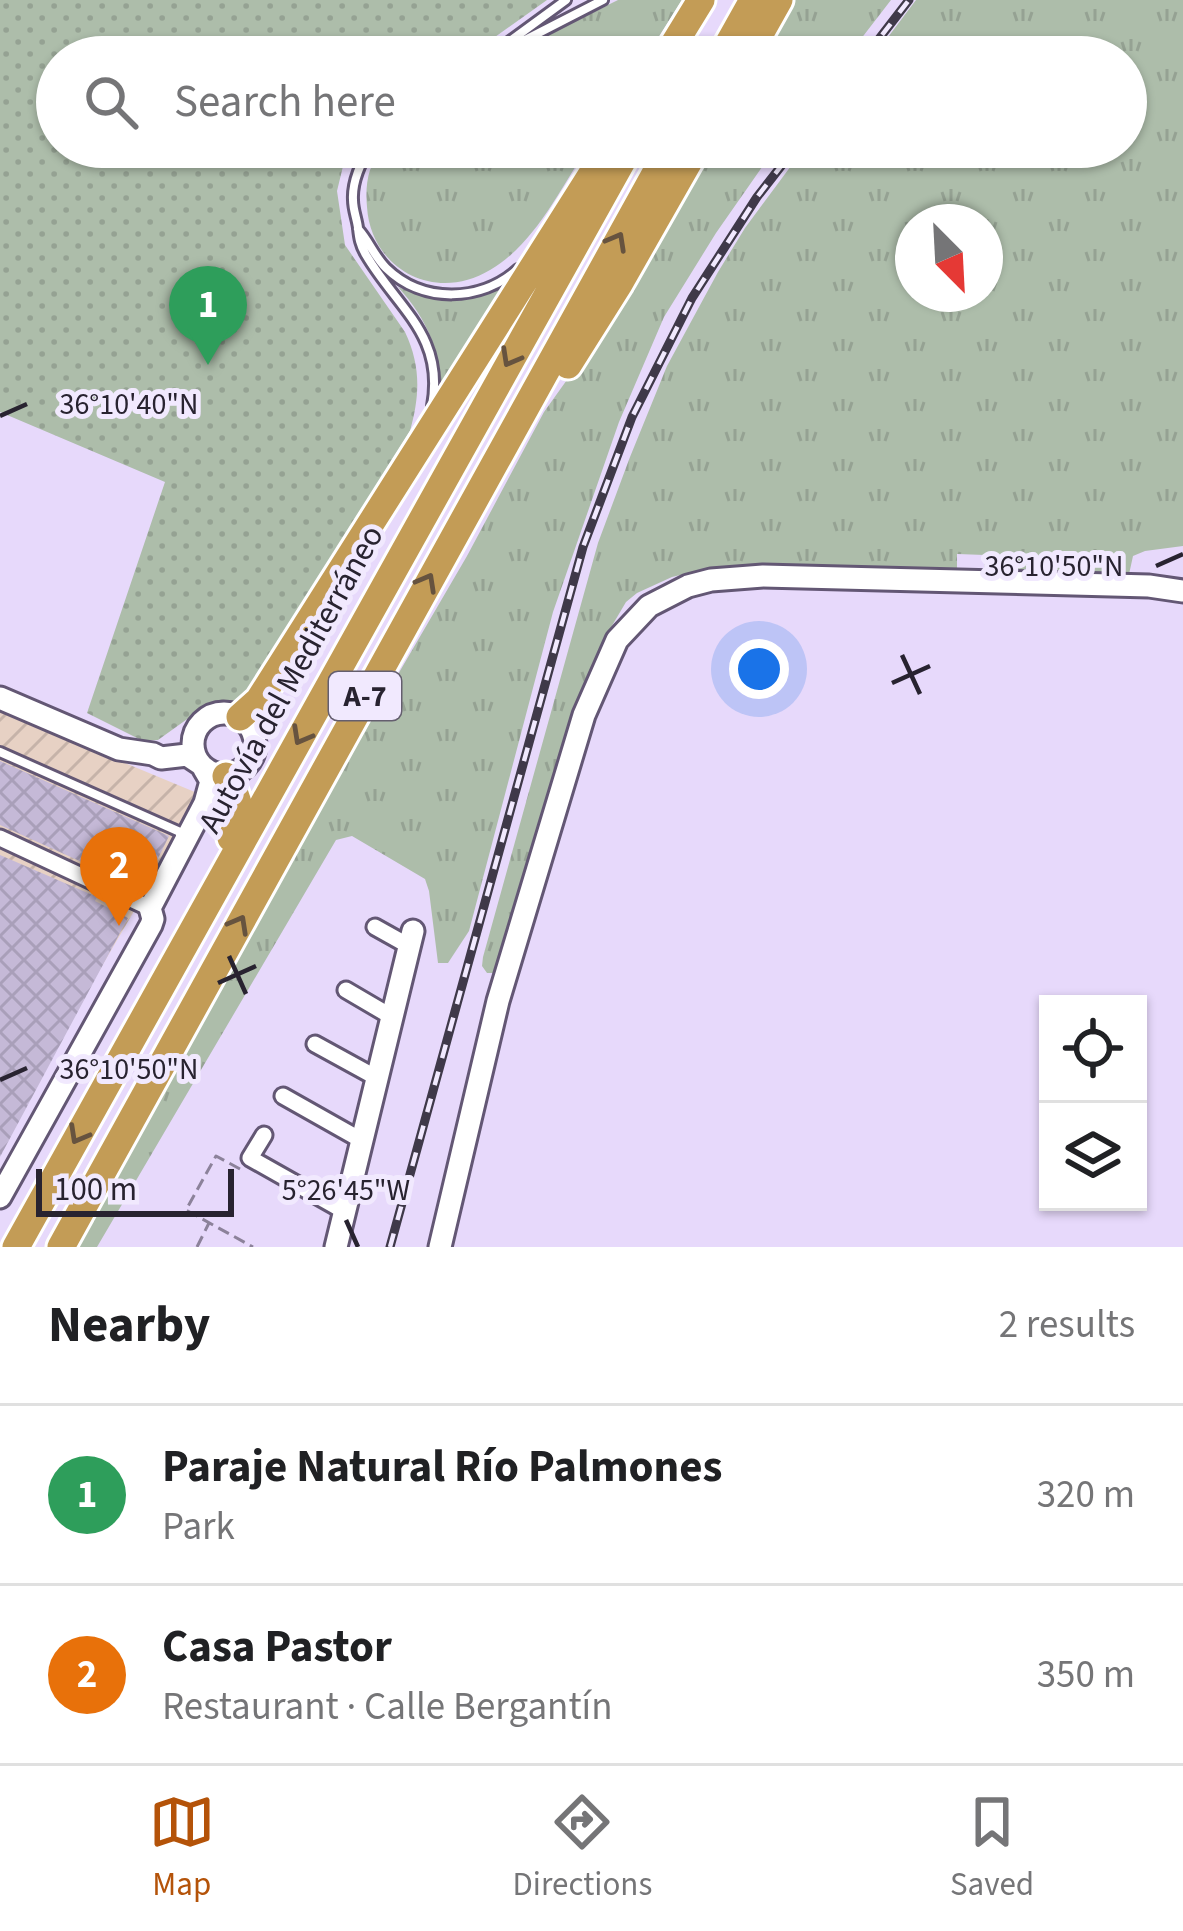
<!DOCTYPE html>
<html lang="en">
<head>
<meta charset="utf-8">
<style>
  :root { --surface:#fff; --page:#f2f2f2; --text:#202124; --muted:#757577; --line:#e0e0e0; --accent:#b45309 }
  body { margin:0; font-family:"Source Sans 3",sans-serif; background:var(--page); color:var(--text) }
  .controls { position:absolute; right:36px; bottom:36px; display:grid; overflow:hidden; border-radius:0px; box-shadow:0 3px 9px #0004 }
  .controls button { width:108px; height:108px; display:grid; place-items:center; padding:0; border:0; border-bottom:3px solid var(--line); background:var(--surface); color:var(--text); font:60px sans-serif }
  .compass { position:absolute; left:895px; top:204px; width:108px; height:108px; border-radius:50%; background:var(--surface); box-shadow:0 3px 9px #0004; rotate:156deg }
  .scale { position:absolute; left:36px; bottom:30px; width:198px; box-sizing:border-box; padding-left:12px; border:6px solid #282330; border-top:0; font-size:33px; line-height:42px; white-space:nowrap; color:#282330; -webkit-text-stroke:9px #f1e9fe; paint-order:stroke }
  .you { position:absolute; left:759px; top:669px; width:42px; height:42px; margin:-30px; border:9px solid #fff; border-radius:50%; background:#1a73e8; box-shadow:0 0 0 18px #1a73e833 }
  .badge { display:grid; place-items:center; width:78px; height:78px; border-radius:50%; background:var(--accent); color:#fff; font-size:39px; font-weight:700 }
  .pin { position:absolute; translate:-50% -99px; filter:drop-shadow(0 3px 6px #0008) }
  .pin::after { content:''; position:absolute; top:63px; width:42px; height:36px; background:inherit; clip-path:polygon(0 0,100% 0,50% 100%) }
  .list { margin:0; padding:0; list-style:none }
  h2 { display:flex; justify-content:space-between; align-items:center; height:156px; margin:0; padding:0 48px; font-size:51px }
  h2 small { font-size:39px; font-weight:400; color:var(--muted) }
  .list li { display:grid; grid-template-columns:78px 1fr auto; gap:36px; align-items:center; box-sizing:border-box; height:180px; padding:0 48px; border-top:3px solid var(--line) }
  .list b { display:block; font-size:45px; white-space:nowrap }
  .list p { margin:0; font-size:39px; white-space:nowrap; color:var(--muted) }
  .list em { font-size:39px; font-style:normal; color:var(--muted) }
  .icon { flex:none; width:66px; height:66px; fill:none; stroke:currentColor; stroke-width:2; stroke-linecap:round; stroke-linejoin:round }
  .map { position:relative; flex:none; width:1183px; height:1247px; overflow:hidden }
  .search { position:absolute; background:var(--surface); box-shadow:0 3px 9px #0004; left:36px; right:36px; top:36px; height:132px; display:flex; align-items:center; gap:30px; box-sizing:border-box; padding:0 42px; border-radius:66px; color:var(--muted); font-size:45px }
  .sheet { height:516px; background:var(--surface) }
  nav { display:flex; justify-content:space-around; align-items:center; box-sizing:border-box; height:168px; border-top:3px solid var(--line); background:var(--surface); font-size:33px; color:var(--muted) }
  nav a { display:grid; justify-items:center; gap:6px }
  nav .on { color:var(--accent) }
  .map>svg:first-child { display:block }
</style>
</head>
<body>
<div class="map">
<svg width="1183" height="1247" viewBox="0 0 1183 1247">
  <defs>
    <pattern id="industrial-furrows" width="10" height="10" patternUnits="userSpaceOnUse" patternTransform="scale(3)"><rect width="10" height="10" fill="#e7d1c4"/><path d="M-1 1l2-2M0 10L10 0M9 11l2-2" fill="none" stroke="#c6b3a9"/></pattern>
    <pattern id="grass-tufts" width="24" height="20" patternUnits="userSpaceOnUse" patternTransform="scale(3)"><rect width="24" height="20" fill="#adbdaa"/><path d="M3 7l-1-3M5 7V3M7 7l1-3M15 17l-1-3M17 17v-4M19 17l1-3" fill="none" stroke="#95a293"/></pattern>
    <pattern id="park-dots" width="8" height="8" patternUnits="userSpaceOnUse" patternTransform="scale(3)"><rect width="8" height="8" fill="#adbdaa"/><path d="M2 2h.1M6 6h.1" fill="none" stroke="#95a293" stroke-width="1.8" stroke-linecap="round"/></pattern>
    <pattern id="building-cross-hatch" width="8" height="8" patternUnits="userSpaceOnUse" patternTransform="scale(3)"><rect width="8" height="8" fill="#c5b9d7"/><path d="M0 0l8 8M0 8l8-8" fill="none" stroke="#a99fb9"/></pattern>
  </defs>
  <rect width="100%" height="100%" fill="#e7d9fb"/>
  <path fill="url(#industrial-furrows)" d="M 0,711 L 202,795 L 0,1140 Z"/>
  <path fill="url(#grass-tufts)" fill-rule="evenodd" d="M 618,0 L 682,0 L 646,57 L 509,57 L 529,44 Z
    M 795,0 L 891,0 L 847,57 L 759,57 Z
    M 916,0 L 1183,0 L 1183,546 L 1145,551 L 1133,556 L 1128,579 L 984,575 L 985,555 L 957,554 L 957,575 L 701,570 L 672,577 L 637,593 L 626,602 L 603,641 L 574,714 L 499,968 L 495,973 L 487,973 L 482,966 L 483,957 L 598,543 L 630,457 L 667,366 L 718,272 L 745,228 L 805,147 L 1126,147 L 1126,57 L 873,57 ZM 913,222 L 985,222 L 985,294 L 913,294 Z
    M 386,147 L 588,147 C 560,189 535,244 490,270 C 436,303 371,270 367,207 C 366,196 366,182 370,170 C 374,162 381,154 386,147 Z
    M 706,147 L 776,147 L 716,233 L 664,317 L 619,422 L 553,612 L 469,931 L 448,963 L 438,963 L 429,891 L 425,879 L 352,836 L 336,840 L 97,1247 L 77,1247 L 313,820 L 467,556 L 544,412 L 609,321 Z
    M 509,284 L 441,400 C 442,355 429,321 398,287 C 441,305 468,306 509,284 Z"/>
  <path fill="url(#park-dots)" d="M 0,0 L 547,0 L 467,57 L 57,57 L 57,147 L 354,147 L 345,158 L 337,191 L 345,245 L 405,332 C 421,366 420,395 410,431 L 253,683 L 238,699 L 190,717 L 158,740 L 143,741 L 87,713 L 165,482 L 0,412 Z"/>
  <path fill="url(#building-cross-hatch)" d="M 0,761 L 169,836 L 148,879 L 101,858 L 95,868 L 0,825 Z
    M 0,855 L 97,897 L 95,901 L 128,918 L 0,1157 Z"/>
  <g fill="none" stroke-linecap="round" stroke-linejoin="round">
    <defs>
      <path id="lane" d="M 495,52 L 566,0
        M 492,57 L 603,0
        M 371,147 C 361,161 352,182 353,200 C 353,210 357,219 358,228 C 359,238 360,245 366,255 C 397,308 445,335 432,406
        M 358,229 C 369,241 374,256 386,268 C 423,304 481,302 518,269
        M 0,752 L 180,832 L 180,836"/>
      <path id="street" d="M 0,838 L 150,908
        M 375,927 L 409,946
        M 346,990 L 392,1017
        M 315,1044 L 377,1078
        M 283,1096 L 361,1140
        M 264,1135 L 250,1158 L 344,1211"/>
      <path id="secondary" d="M 0,698 L 119,749 L 153,754 L 161,758 L 187,755 L 199,763
        M193 744a31 31 0 1 1 62 0a31 31 0 1 1-62 0Z
        M 0,1197 L 151,925 L 153,919 L 150,908 L 205,803 L 211,781 L 204,769
        M 336,1247 L 413,931
        M 440,1247 L 498,1001 L 584,715 L 617,640 L 649,606 L 688,586 L 711,580 L 763,576 L 1149,586 L 1183,591"/>
      <path id="highway" d="M 666,57 L 701,0
        M 721,57 L 753,0
        M 747,57 L 779,0
        M 568,365 L 619,284 L 697,147
        M 240,717 L 259,700 L 609,147
        M 226,776 C 239,798 245,815 231,838
        M 16,1247 L 630,147
        M 61,1247 L 670,147"/>
    </defs>
    <use href="#lane" stroke="#635774" stroke-width="14"/>
    <use href="#street" stroke="#635774" stroke-width="21"/>
    <use href="#secondary" stroke="#635774" stroke-width="27"/>
    <use href="#highway" stroke="#fff" stroke-width="33"/>
    <path stroke="#8c829a" stroke-width="3" stroke-dasharray="12 6" stroke-linecap="butt" d="M 240,1169 L 216,1156 L 186,1210 L 253,1247
      M 197,1247 L 209,1223"/>
    <use href="#lane" stroke="#fff" stroke-width="8"/>
    <use href="#street" stroke="#fff" stroke-width="15"/>
    <use href="#secondary" stroke="#fff" stroke-width="21"/>
    <use href="#highway" stroke="#c39c56" stroke-width="27"/>
    <defs>
      <path id="rail" d="M 865,57 L 909,0
        M 390,1247 L 583,547 L 632,417 L 692,298 L 757,197 L 796,147"/>
    </defs>
    <use href="#rail" stroke="#3f3949" stroke-width="9"/>
    <use href="#rail" stroke="#f1e9fe" stroke-width="4.5" stroke-dasharray="14" stroke-linecap="butt"/>
  </g>
  <defs><path id="oneway-chevron" d="M-2-3.5L2.5 0L-2 3.5" fill="none" stroke-width="1.6" stroke-linecap="round" stroke-linejoin="round" transform="scale(3)"/></defs>
  <g stroke="#66533f">
    <use href="#oneway-chevron" transform="translate(617 241) rotate(-61)"/>
    <use href="#oneway-chevron" transform="translate(510 358) rotate(119)"/>
    <use href="#oneway-chevron" transform="translate(427 582) rotate(-61)"/>
    <use href="#oneway-chevron" transform="translate(301 736) rotate(119)"/>
    <use href="#oneway-chevron" transform="translate(239 924) rotate(-61)"/>
    <use href="#oneway-chevron" transform="translate(78 1135) rotate(119)"/>
  </g>
  <path fill="none" stroke="#282330" stroke-width="4.5" d="M 0,416 L 27,404M 1156,566 L 1183,554M 902,655 L 920,694M 892,683 L 930,666M 229,956 L 246,994M 218,983 L 256,966M 0,1080 L 27,1068M 346,1220 L 358,1247"/>
  <g text-anchor="middle" dominant-baseline="central" stroke-width="10" stroke-linejoin="round" paint-order="stroke">
    <rect fill="#f1e9fe" stroke="#645e6e" stroke-width="3" x="329" y="672" width="72" height="48" rx="9"/>
    <g font-size="30" font-weight="bold" fill="#282330">
      <text x="365" y="696">A-7</text>
    </g>
    <g font-size="33" fill="#282330" stroke="#f1e9fe">
      <text transform="translate(291 679) rotate(-61)">Autovía del Mediterráneo</text>
    </g>
  </g>
  <g font-size="30" text-anchor="middle" fill="#282330" stroke="#f1e9fe" stroke-width="10" stroke-linejoin="round" paint-order="stroke">
    <text x="129" y="414">36°10'40"N</text>
    <text x="1054" y="576">36°10'50"N</text>
    <text x="129" y="1079">36°10'50"N</text>
    <text x="346" y="1200">5°26'45"W</text>
  </g>
</svg>
<div class="controls">
<button><svg class="icon" aria-label="locate" viewBox="0 0 24 24"><circle cx="12" cy="12" r="6"/><path d="M12 2v4M12 18v4M2 12h4M18 12h4"/></svg></button>
<button><svg class="icon" aria-label="layers" viewBox="0 0 24 24"><path d="M12 4l9 5-9 5-9-5zM3 14l9 5 9-5"/></svg></button>
</div>
<svg class="compass" viewBox="-18 -18 36 36"><path d="M0-13l5 13h-10z" fill="#e53935"/><path d="M0 13l5-13h-10z" fill="#757577"/></svg>
<div class="scale">100 m</div>
<div class="you"></div>
<div class="pin badge" style="left:208px;top:365px;background:#2e9e5b">1</div>
<div class="pin badge" style="left:119px;top:926px;background:#e8710a">2</div>
<div class="search"><svg class="icon" aria-label="search" viewBox="0 0 24 24"><circle cx="10" cy="10" r="6"/><path d="M15 15l6 6"/></svg>Search here</div>
</div>
<section class="sheet">
<h2>Nearby<small>2 results</small></h2>
<ul class="list">
<li><span class="badge" style="background:#2e9e5b">1</span><div><b>Paraje Natural Río Palmones</b><p>Park</p></div><em>320 m</em></li>
<li><span class="badge" style="background:#e8710a">2</span><div><b>Casa Pastor</b><p>Restaurant · Calle Bergantín</p></div><em>350 m</em></li>
</ul>
</section>
<nav>
<a class="on"><svg class="icon" aria-label="map" viewBox="0 0 24 24"><path d="M3 6l6-2 6 2 6-2v14l-6 2-6-2-6 2zM9 4v14M15 6v14"/></svg>Map</a>
<a><svg class="icon" aria-label="directions" viewBox="0 0 24 24"><path d="M12 3l9 9-9 9-9-9zM9 14v-3h6M13 9l2 2-2 2"/></svg>Directions</a>
<a><svg class="icon" aria-label="saved" viewBox="0 0 24 24"><path d="M7 4h10v16l-5-4-5 4z"/></svg>Saved</a>
</nav>
</body>
</html>
